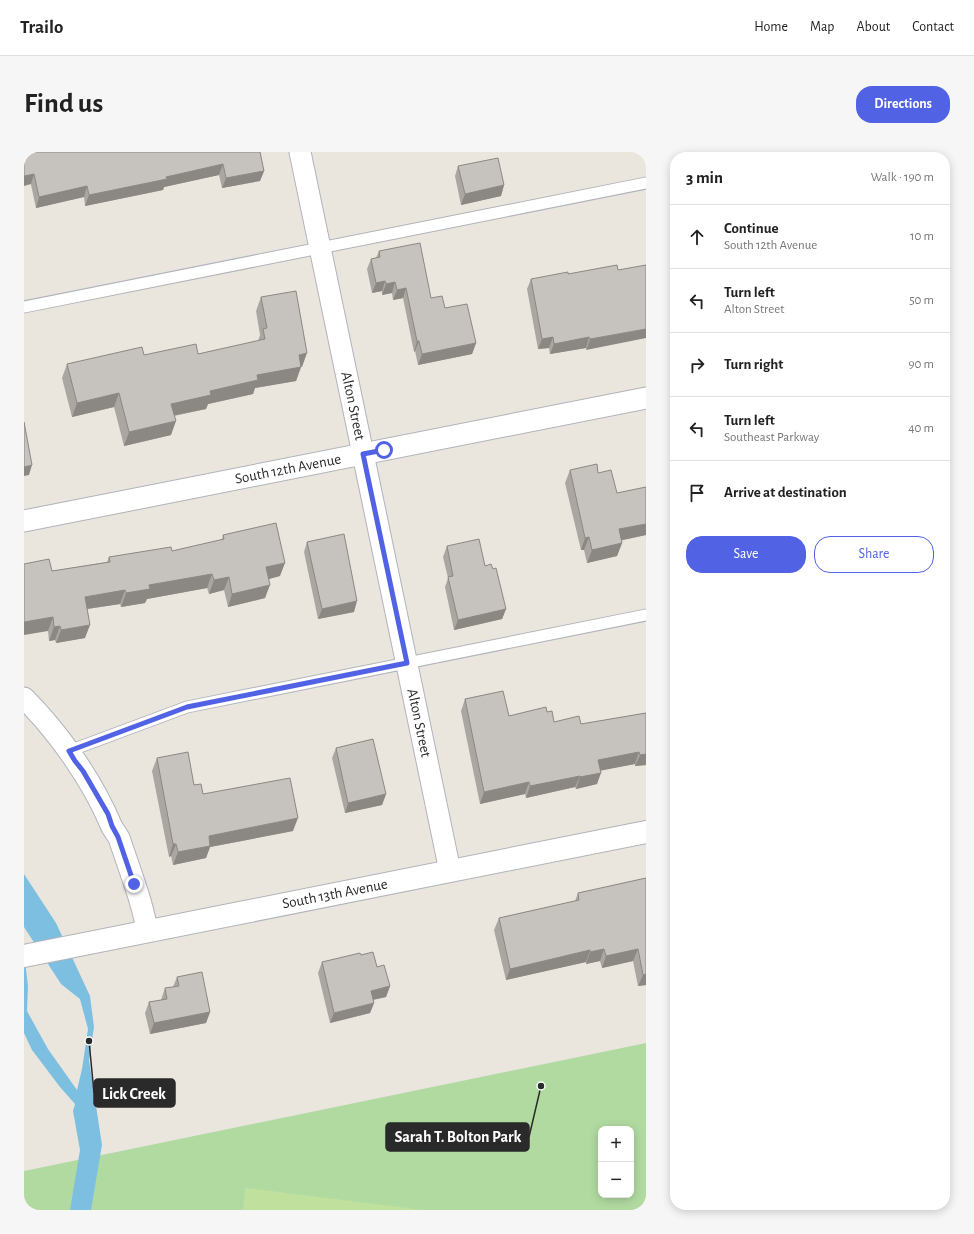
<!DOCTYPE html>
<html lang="en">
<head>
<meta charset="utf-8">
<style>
  :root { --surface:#fff; --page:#f6f6f6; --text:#222; --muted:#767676; --line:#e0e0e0; --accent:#5163e4 }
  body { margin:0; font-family:"Alegreya Sans",sans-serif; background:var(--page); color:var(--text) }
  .controls { position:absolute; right:12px; bottom:12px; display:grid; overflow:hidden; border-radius:8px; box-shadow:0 2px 10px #0003 }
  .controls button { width:36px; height:36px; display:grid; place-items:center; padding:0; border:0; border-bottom:1px solid var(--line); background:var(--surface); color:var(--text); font:20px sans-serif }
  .stop { position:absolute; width:12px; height:12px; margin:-9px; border:3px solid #5163e4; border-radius:50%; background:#fff }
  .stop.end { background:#5163e4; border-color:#fff; box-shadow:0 1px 4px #0008 }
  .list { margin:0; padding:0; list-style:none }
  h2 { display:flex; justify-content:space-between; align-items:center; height:52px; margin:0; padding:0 16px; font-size:17px }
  h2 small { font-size:13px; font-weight:400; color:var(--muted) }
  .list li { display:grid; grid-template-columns:26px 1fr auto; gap:12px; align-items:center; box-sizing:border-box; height:64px; padding:0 16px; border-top:1px solid var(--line) }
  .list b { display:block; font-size:15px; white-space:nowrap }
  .list p { margin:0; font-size:13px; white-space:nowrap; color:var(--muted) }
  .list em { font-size:13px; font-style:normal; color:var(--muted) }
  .actions { display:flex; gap:8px; padding:12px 16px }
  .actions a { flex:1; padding:9px 0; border:1px solid var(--accent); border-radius:16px; text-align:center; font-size:14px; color:var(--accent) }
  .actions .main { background:var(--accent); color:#fff }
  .icon { flex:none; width:22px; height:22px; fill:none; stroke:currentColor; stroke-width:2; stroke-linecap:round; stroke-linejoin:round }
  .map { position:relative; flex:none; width:622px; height:1058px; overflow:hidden; border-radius:16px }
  header { display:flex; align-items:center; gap:24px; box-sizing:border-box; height:56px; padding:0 20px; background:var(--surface); border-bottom:1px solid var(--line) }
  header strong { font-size:19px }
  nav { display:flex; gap:22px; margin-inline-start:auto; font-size:14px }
  .intro { display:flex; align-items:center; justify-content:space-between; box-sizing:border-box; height:96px; padding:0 24px }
  h1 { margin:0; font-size:28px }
  .button { padding:10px 18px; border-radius:16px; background:var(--accent); color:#fff; font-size:14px; font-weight:700 }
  main { display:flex; gap:24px; padding:0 24px }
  aside { flex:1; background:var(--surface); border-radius:16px; box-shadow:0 2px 10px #0003 }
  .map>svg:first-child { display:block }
</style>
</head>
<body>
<header>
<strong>Trailo</strong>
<nav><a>Home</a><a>Map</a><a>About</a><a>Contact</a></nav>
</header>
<div class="intro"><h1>Find us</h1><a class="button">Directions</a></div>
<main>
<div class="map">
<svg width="622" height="1058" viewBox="0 0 622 1058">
  <rect width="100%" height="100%" fill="#eae6de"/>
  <path fill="#b1daa1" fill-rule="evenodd" d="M 622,891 L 622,1058 L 0,1058 L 0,1019 ZM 577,977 L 607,977 L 607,1043 L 577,1043 Z"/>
  <path fill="#c0e09e" d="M 221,1036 L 400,1058 L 219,1058 Z"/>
  <path fill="#7dbfe0" d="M 0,722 L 32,771 L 66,844 L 70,875 L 65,908 L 78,993 L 67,1058 L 46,1058 L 56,998 L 49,959 L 51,952 L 36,935 L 8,898 L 0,881 L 0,801 L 4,834 L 3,859 L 24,897 L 53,938 L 58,917 L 64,877 L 56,847 L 37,832 L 0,775 Z"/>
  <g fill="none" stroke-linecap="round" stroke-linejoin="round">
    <defs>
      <path id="service" d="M 0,155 L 622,31
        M 45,599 L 163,555 L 622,463"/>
      <path id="minor" d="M 276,0 L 426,719
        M 0,369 L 622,246
        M 0,546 C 35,581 68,628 87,673 C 89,678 93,682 95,686 C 99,698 103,709 107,721 C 114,742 120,757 123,779"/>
      <path id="tertiary" d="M 0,804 L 622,680"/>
    </defs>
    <use href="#service" stroke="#b1b3bc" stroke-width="13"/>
    <use href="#minor" stroke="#b1b3bc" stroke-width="23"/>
    <use href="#tertiary" stroke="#b1b3bc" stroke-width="24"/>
    <use href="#service" stroke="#fff" stroke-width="11"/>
    <use href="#minor" stroke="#fff" stroke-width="21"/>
    <use href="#tertiary" stroke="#fff" stroke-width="22"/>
  </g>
  <path fill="#aaa7a3" d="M 0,0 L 236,0 L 240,19 L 236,29 L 198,36 L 195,23 L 140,35 L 139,38 L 61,54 L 60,45 L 12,56 Z
    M 434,14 L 480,33 L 477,44 L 437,53 L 431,24 Z
    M 355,99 L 407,146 L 421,156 L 452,191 L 448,202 L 394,213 L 391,199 L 390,200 L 379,146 L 369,148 L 368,141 L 358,143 L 358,139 L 348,141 L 343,117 L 347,107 L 352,106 Z
    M 594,118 L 562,198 L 562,196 L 526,202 L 525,196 L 514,197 L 503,137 L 507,127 L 544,122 Z
    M 237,145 L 278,215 L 277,215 L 272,229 L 231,236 L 229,242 L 184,252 L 182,257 L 150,264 L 147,283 L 100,294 L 90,255 L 48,265 L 38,226 L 43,212 L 120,203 L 174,202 L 234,189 L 236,183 L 232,159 Z
    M 546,318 L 574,321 L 593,341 L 622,335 L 622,383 L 597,388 L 598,391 L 593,404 L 563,411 L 560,398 L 557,398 L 541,331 Z
    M 199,383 L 256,424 L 245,427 L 241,446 L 204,455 L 200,438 L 185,442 L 183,436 L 123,447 L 121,451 L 97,455 L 96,452 L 63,457 L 61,486 L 32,491 L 31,488 L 25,489 L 24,479 L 28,419 L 83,410 L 85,405 L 148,399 L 198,388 Z
    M 283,390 L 330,460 L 294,467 L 280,400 Z
    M 423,394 L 461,414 L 482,457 L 478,467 L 430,478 L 421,435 L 424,426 L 419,405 Z
    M 441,547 L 485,564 L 523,560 L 530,570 L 557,572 L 622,561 L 622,613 L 611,614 L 611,612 L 576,618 L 573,632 L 552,637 L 551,635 L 502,646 L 501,642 L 456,652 L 437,559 Z
    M 312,596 L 362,642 L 358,653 L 321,661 L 308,606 Z
    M 133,606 L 170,633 L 179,642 L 269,679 L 186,695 L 182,706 L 149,713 L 147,704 L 145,705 L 128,619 Z
    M 622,726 L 622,833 L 614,834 L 609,809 L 578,816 L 576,809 L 562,812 L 562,810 L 482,828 L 470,778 L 475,766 L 551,749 L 554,741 Z
    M 337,803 L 353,815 L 366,834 L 362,845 L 349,848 L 350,851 L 346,861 L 306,871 L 294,821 L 298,810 Z
    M 153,825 L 186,860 L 182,871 L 126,882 L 121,861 L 125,850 L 137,848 L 141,836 L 149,835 Z"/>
  <path fill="#8b8884" d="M 199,12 L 195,23 L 140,35 L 139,38 L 61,54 L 65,43 Z
    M 240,19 L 236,29 L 198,36 L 202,26 Z
    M 10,22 L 7,32 L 0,34 L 0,24 Z
    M 480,33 L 477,44 L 437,53 L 441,42 Z
    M 63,34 L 60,45 L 12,56 L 15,45 Z
    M 361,129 L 358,139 L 348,141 L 352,131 Z
    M 371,130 L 368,141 L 358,143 L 362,132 Z
    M 382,136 L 379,146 L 369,148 L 373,138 Z
    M 622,177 L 622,186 L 562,198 L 566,187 Z
    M 529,185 L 525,196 L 514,197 L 518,187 Z
    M 565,185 L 562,196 L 526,202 L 530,192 Z
    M 393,189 L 395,189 L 391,199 L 390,200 Z
    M 452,191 L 448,202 L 394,213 L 398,202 Z
    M 283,201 L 278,215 L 277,215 L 272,229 L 231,236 L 229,242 L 184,252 L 182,257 L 142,265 L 147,252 L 233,223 L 275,203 Z
    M 95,241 L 90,255 L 48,265 L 53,251 Z
    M 152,269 L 147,283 L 100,294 L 105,280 Z
    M 8,313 L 5,323 L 0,324 L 0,315 Z
    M 622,372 L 622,383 L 590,390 L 595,377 Z
    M 565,385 L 560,398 L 557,398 L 561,386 Z
    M 598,391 L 593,404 L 563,411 L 568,398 Z
    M 261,411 L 256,424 L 237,429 L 242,415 Z
    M 188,422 L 183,436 L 123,447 L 121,451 L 97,455 L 102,441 L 125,433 Z
    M 205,425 L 200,438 L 185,442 L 190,428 Z
    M 246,433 L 241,446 L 204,455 L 208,442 Z
    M 101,438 L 96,452 L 56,458 L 61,445 Z
    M 333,449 L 330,460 L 294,467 L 298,457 Z
    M 482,457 L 478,467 L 430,478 L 434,468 Z
    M 29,465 L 24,479 L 0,483 L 0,470 Z
    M 66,473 L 61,486 L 32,491 L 37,478 Z
    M 36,474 L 31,488 L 25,489 L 30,475 Z
    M 615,600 L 611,612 L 570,620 L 574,608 Z
    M 622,602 L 622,613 L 611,614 L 616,603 Z
    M 577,621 L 573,632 L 552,637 L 556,625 Z
    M 556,624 L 551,635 L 502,646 L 506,634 Z
    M 505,630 L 501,642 L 456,652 L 460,640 Z
    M 362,642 L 358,653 L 321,661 L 324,651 Z
    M 274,666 L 269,679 L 186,695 L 182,706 L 149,713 L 154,700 L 185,684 Z
    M 149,692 L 152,692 L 147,704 L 145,705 Z
    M 580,797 L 576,809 L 562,812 L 566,800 Z
    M 614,797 L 609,809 L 578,816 L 582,804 Z
    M 566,798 L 562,810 L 482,828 L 486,817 Z
    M 622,822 L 622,833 L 614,834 L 619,823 Z
    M 366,834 L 362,845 L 343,849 L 347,839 Z
    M 350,851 L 346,861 L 306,871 L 310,861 Z
    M 186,860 L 182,871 L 126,882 L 130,871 Z"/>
  <path fill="#c6c2bd" stroke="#8b8884" d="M 0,0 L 236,0 L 240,19 L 202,26 L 199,12 L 142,25 L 143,27 L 65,43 L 63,34 L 15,45 L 10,22 L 0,24 Z
    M 474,6 L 480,33 L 441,42 L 434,14 Z
    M 396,91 L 407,146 L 418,144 L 421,156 L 443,152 L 452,191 L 398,202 L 395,189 L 393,189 L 382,136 L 373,138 L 371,130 L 362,132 L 361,129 L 352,131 L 347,107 L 356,105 L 355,99 Z
    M 593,113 L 594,118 L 622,113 L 622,177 L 566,187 L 565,185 L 530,192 L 529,185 L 518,187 L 507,127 L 544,120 L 544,122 Z
    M 272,139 L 283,201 L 275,203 L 277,215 L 233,223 L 234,228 L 186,239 L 187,243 L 147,252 L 152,269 L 105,280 L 95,241 L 53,251 L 43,212 L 118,195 L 120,203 L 172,192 L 174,202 L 241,187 L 239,177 L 243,176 L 237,145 Z
    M 0,270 L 8,313 L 0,315 Z
    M 573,312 L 574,321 L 587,318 L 593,341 L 622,335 L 622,372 L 595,377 L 598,391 L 568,398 L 565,385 L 561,386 L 546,318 Z
    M 252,371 L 261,411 L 242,415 L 246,433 L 208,442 L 205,425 L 190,428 L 188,422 L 125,433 L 126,437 L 102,441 L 101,438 L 61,445 L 66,473 L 37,478 L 36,474 L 30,475 L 29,465 L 0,470 L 0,412 L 25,407 L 28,419 L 86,410 L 85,405 L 147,395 L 148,399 L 200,387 L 199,383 Z
    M 320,382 L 333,449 L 298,457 L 283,390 Z
    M 455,387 L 461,414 L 467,412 L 469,417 L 472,416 L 482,457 L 434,468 L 424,425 L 429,424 L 423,394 Z
    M 479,539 L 485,564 L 522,555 L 523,560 L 528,559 L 530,570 L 555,564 L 557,572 L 622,561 L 622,602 L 616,603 L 615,600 L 574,608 L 577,621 L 556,625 L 556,624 L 506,634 L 505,630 L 460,640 L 441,547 Z
    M 349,587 L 362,642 L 324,651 L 312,596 Z
    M 164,600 L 170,633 L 177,632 L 179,642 L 266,626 L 274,666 L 185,684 L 186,694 L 154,700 L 152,692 L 149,692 L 133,606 Z
    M 622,726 L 622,822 L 619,823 L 614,797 L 582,804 L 580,797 L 566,800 L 566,798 L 486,817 L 475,766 L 555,748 L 554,741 Z
    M 349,800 L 353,815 L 360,813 L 366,834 L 347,839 L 350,851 L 310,861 L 298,810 L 336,801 L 337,803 Z
    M 178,820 L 186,860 L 130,871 L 125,850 L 143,847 L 141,836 L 155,834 L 153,825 Z"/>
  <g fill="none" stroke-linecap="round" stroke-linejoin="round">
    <path stroke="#5163e4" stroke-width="5" d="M 110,732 L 94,685 L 88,674 L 84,662 L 59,619 L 51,609 L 45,599 L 163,555 L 383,511 L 339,302 L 360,298"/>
  </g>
  <g text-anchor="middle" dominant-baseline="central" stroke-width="3" stroke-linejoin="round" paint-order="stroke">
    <g font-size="15" fill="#2a2a2a" stroke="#fff">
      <text transform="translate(329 254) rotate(78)">Alton Street</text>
      <text transform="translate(264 317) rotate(-11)">South 12th Avenue</text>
      <text transform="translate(395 571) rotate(78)">Alton Street</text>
      <text transform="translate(311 742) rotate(-11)">South 13th Avenue</text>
    </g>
  </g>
  <path fill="none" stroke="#2a2a2a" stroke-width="1.5" d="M65 889L70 941M517 934L505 985"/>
  <g fill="#2a2a2a" stroke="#fff" stroke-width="1.5">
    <circle cx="65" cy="889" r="4"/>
    <circle cx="517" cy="934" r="4"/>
  </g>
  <g fill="#2a2a2a" stroke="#2a2a2a" stroke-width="1.5">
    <rect x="70" y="927" width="81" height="28" rx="4"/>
    <rect x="362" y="971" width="143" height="28" rx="4"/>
  </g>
  <g font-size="16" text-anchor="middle" font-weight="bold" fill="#fff">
    <text x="110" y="947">Lick Creek</text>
    <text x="434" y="990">Sarah T. Bolton Park</text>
  </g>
</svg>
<div class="controls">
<button>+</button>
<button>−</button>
</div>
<div class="stop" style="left:360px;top:298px"></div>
<div class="stop end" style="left:110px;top:732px"></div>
</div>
<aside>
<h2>3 min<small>Walk · 190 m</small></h2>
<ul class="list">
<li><svg class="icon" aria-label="ahead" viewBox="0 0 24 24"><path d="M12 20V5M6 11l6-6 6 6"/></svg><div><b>Continue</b><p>South 12th Avenue</p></div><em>10 m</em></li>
<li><svg class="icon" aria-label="left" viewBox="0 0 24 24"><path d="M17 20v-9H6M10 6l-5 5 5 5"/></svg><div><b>Turn left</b><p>Alton Street</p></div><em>50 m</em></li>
<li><svg class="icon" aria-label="right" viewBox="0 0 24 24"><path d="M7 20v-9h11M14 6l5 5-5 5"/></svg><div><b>Turn right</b></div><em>90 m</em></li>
<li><svg class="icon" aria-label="left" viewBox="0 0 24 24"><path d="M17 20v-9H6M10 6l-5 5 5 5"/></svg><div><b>Turn left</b><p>Southeast Parkway</p></div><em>40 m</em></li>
<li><svg class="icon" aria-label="arrive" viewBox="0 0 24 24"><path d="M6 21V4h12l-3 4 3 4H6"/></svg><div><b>Arrive at destination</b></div></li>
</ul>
<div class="actions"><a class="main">Save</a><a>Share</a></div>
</aside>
</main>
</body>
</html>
